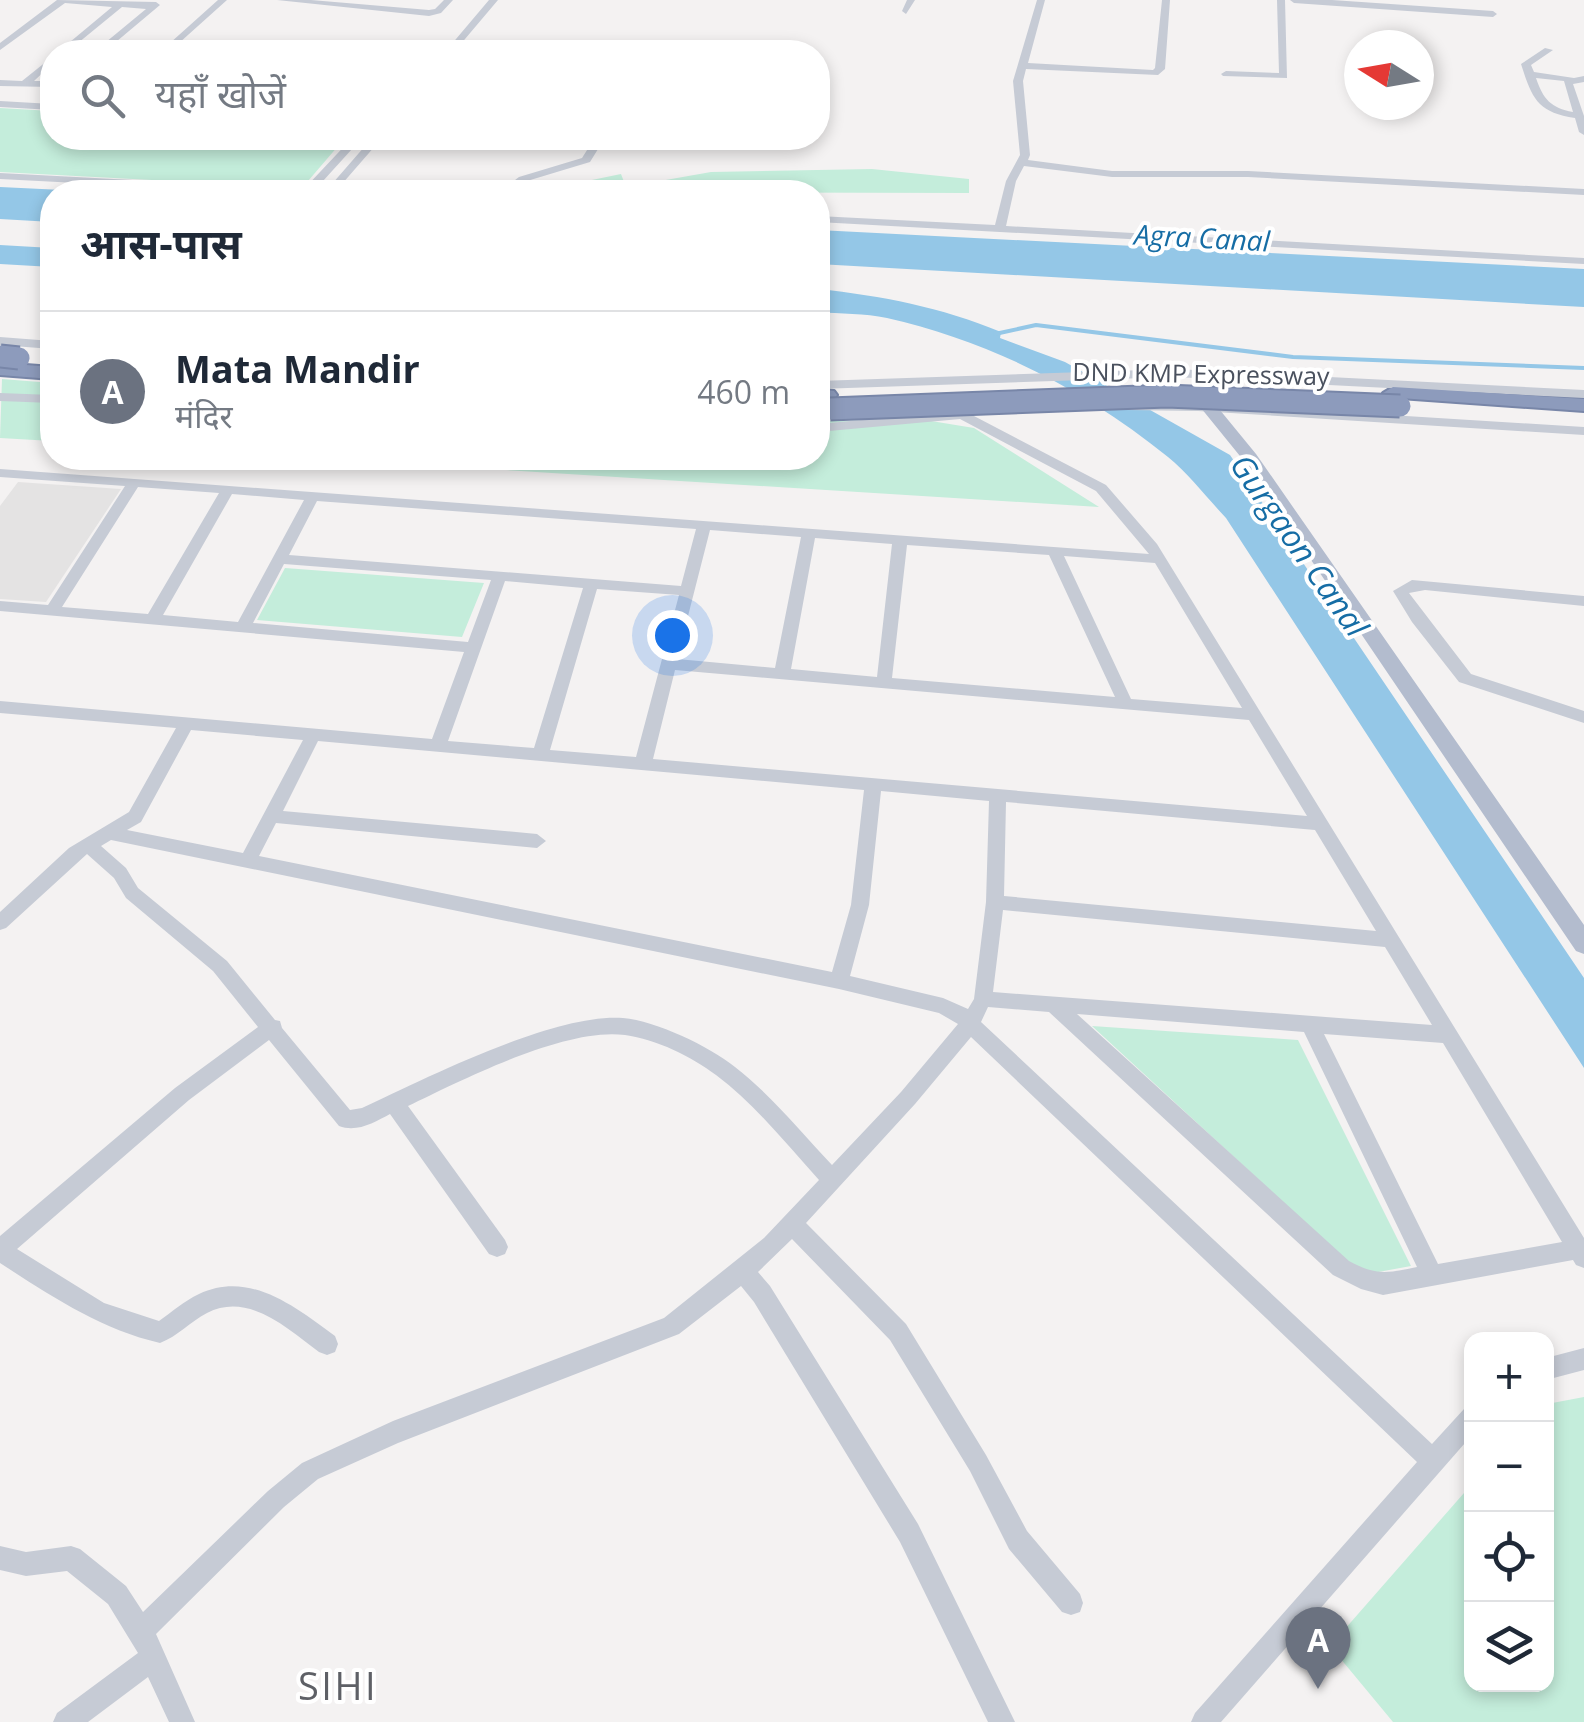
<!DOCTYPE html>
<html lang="hi">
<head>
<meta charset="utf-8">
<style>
  :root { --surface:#fff; --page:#f6f6f7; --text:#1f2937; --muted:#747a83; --line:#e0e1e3; --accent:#b45309 }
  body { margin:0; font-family:"Open Sans","Noto Sans Devanagari",sans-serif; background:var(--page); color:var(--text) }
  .controls { position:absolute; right:30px; bottom:30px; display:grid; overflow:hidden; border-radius:20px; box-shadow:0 5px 15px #0003 }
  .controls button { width:90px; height:90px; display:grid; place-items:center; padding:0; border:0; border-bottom:2px solid var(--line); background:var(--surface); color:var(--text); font:50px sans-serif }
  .compass { position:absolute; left:1344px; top:30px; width:90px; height:90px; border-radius:50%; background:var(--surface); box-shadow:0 5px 15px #0003; rotate:281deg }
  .you { position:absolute; left:672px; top:635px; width:35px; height:35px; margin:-25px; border:8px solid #fff; border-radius:50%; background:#1a73e8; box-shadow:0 0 0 15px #1a73e833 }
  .badge { display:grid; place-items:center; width:65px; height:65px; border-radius:50%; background:var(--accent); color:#fff; font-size:32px; font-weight:700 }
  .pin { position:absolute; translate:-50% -82px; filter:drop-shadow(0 2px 5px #0008) }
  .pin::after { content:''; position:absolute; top:52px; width:35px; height:30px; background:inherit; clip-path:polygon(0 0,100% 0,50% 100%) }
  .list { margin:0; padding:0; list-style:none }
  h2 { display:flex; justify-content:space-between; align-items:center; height:130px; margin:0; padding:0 40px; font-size:42px }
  h2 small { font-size:32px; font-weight:400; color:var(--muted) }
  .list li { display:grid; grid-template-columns:65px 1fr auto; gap:30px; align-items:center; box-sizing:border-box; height:160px; padding:0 40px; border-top:2px solid var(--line) }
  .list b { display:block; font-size:38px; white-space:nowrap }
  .list p { margin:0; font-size:32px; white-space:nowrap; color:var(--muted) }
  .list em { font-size:32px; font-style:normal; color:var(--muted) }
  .icon { flex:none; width:55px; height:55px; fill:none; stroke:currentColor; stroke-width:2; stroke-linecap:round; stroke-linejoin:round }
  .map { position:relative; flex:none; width:1584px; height:1722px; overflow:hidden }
  .search { position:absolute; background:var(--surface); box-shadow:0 5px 15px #0003; left:40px; top:40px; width:790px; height:110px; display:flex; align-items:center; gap:25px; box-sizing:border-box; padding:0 35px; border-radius:40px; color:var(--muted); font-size:38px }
  .panel { position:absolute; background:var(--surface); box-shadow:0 5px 15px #0003; left:40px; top:180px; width:790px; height:290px; border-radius:40px }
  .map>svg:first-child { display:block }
</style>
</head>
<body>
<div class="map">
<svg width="1584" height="1722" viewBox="0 0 1584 1722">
  <rect width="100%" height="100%" fill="#f4f2f2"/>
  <path fill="#e4e3e3" d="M 18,482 L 121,489 L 46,602 L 0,599 L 0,506 Z"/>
  <path fill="#c4eddb" d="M 0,108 L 52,111 L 52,138 L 345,138 L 302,188 L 0,172 Z
    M 872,169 L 969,179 L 969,193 L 595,192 L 586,188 L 587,181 L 621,174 L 626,187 L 711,172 Z
    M 2,379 L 52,383 L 52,441 L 0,438 Z
    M 925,420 L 974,428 L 1099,507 L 311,458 L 818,458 L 818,421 Z
    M 285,568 L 484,583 L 462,637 L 257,620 Z
    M 1092,1026 L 1298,1040 L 1411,1266 L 1362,1275 Z
    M 1584,1397 L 1584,1722 L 1393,1722 L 1330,1646 L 1471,1485 L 1472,1684 L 1546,1684 L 1547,1404 Z"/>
  <path fill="#94c7e7" d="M 0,187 L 104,192 L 52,192 L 52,222 L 0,219 Z
    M 818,230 L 1584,269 L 1584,307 L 818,264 Z
    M 0,245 L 52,248 L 52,267 L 0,264 Z
    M 818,289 C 883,296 940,307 1001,332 L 1000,338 L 1065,362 L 1230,455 L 1584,978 L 1584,1068 L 1226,518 C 1207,498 1189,474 1168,457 C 1086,390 989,341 887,318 C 865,313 840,314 818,312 Z"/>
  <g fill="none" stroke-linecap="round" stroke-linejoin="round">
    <path stroke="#94c7e7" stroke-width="4" d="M 995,334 L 1036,325 L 1293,357 L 1584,368"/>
    <defs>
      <path id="highway" d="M 0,363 L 52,367 L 52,379 L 0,375 Z
        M 1393,387 L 1584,399 L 1584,411 L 1386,397 L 1383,393 Z
        M 818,389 L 834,391 L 837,395 L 834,399 L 818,401 Z"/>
    </defs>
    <use href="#highway" stroke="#7886a8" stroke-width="4"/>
    <path fill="#c6cbd5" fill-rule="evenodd" d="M 57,0 L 156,2 L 160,5 L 104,52 L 94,52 L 146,9 L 122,7 L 67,52 L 58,52 L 112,7 L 65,3 L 0,50 L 0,43 Z
      M 218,0 L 227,0 L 169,52 L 160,52 Z
      M 277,0 L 311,0 L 429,10 L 435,9 L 444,0 L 453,0 L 441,13 L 429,16 Z
      M 489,0 L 498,0 L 454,52 L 445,52 Z
      M 907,0 L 915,0 L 906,14 L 902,11 Z
      M 1037,0 L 1045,0 L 1028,63 L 1153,70 L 1155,68 L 1162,0 L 1170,0 L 1165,69 L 1158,75 L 1026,69 L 1023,81 L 1030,155 L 1028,160 L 1112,171 L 1248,171 L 1584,189 L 1584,195 L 1248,177 L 1112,177 L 1024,166 L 1016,181 L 1006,226 L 1584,258 L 1584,264 L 818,222 L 818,216 L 995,225 L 1006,181 L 1020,155 L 1013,81 Z
      M 1277,0 L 1285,0 L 1287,78 L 1223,76 L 1221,74 L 1226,71 L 1279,73 Z
      M 1290,0 L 1332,0 L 1493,11 L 1497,14 L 1493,17 L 1294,3 Z
      M 1545,48 L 1553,50 L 1531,65 L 1534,72 L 1574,78 L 1584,76 L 1584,82 L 1573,84 L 1584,116 L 1584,135 L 1579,132 L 1575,118 C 1537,112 1532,98 1521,64 ZM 1536,78 L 1564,81 L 1573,112 C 1551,108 1543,99 1536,78 Z
      M 52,57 L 52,64 L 34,81 L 52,81 L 52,87 L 0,86 L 0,80 L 22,81 Z
      M 0,101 L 52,104 L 52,110 L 0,107 Z
      M 352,138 L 362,138 L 313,192 L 251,192 L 0,179 L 0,173 L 304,189 Z
      M 372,138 L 382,138 L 335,192 L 325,192 Z
      M 594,139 L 603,141 L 590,162 L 527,181 L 510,192 L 499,192 L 519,177 L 582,158 Z
      M 0,337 L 52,341 L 52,349 L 0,345 Z
      M 1175,369 L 1584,390 L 1584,398 L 1175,377 L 818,389 L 818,381 Z
      M 0,393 L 52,395 L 52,403 L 0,401 Z
      M 1130,403 L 1198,403 L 1584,427 L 1584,435 L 1198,411 L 1125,410 L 1124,407 Z
      M 969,410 L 974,411 L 974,416 L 1106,485 L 1157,544 L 1584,1238 L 1584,1268 L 1576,1265 L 1573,1260 L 1383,1295 L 1361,1289 L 1333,1275 L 1049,1012 L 988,1007 L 981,1022 L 1432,1444 L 1464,1409 L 1472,1406 L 1472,1435 L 1221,1722 L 1191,1722 L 1195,1713 L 1417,1462 L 971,1037 L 915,1104 L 806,1223 L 906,1324 L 986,1455 L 1027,1531 L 1080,1594 L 1083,1603 L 1080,1612 L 1071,1615 L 1062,1612 L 1009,1549 L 970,1471 L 890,1340 L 792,1239 L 758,1272 L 770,1286 L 918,1524 L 1015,1722 L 988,1722 L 900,1542 L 754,1302 L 741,1286 L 679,1334 L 398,1443 L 318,1479 L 284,1507 L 156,1634 L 195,1722 L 169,1722 L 148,1677 L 88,1722 L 53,1722 L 57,1713 L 138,1653 L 108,1604 L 67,1571 L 26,1576 L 0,1570 L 0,1546 L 26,1552 L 71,1546 L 80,1549 L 126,1586 L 143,1612 L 268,1491 L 302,1463 L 393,1421 L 664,1318 L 764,1238 L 819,1180 C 786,1144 755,1104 716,1075 C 692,1057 656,1039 625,1035 C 565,1027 462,1080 408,1106 L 505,1240 L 508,1247 L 505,1254 L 497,1257 L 489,1254 L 390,1114 C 375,1122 357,1133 339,1126 L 269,1040 L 189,1100 L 17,1249 L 104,1303 L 159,1321 C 172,1312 184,1301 199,1294 C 250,1270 295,1307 335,1336 L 338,1344 L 335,1352 L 327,1355 L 319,1352 C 288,1329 248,1291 207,1313 C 190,1322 178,1336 160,1343 C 100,1329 51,1296 0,1263 L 0,1236 L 175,1088 L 258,1027 L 213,971 L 126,898 L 114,878 L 87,854 L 6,928 L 0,930 L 0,912 L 69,848 L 129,812 L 176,728 L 0,713 L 0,701 L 432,739 L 464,652 L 0,611 L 0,601 L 48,605 L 125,486 L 0,477 L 0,469 L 1149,554 L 1096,491 L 960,419 L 818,432 L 818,424 ZM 138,487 L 219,493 L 148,614 L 62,607 ZM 232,494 L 304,500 L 238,622 L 163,615 ZM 317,501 L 696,529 L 681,586 L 289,555 ZM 710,530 L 801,537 L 775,668 L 677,659 ZM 815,538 L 892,544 L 877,677 L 791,669 ZM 907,545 L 1049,555 L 1115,697 L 892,678 ZM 1064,556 L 1155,563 L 1242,708 L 1131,699 ZM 284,564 L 491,580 L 468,642 L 253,623 ZM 505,581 L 583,588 L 534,748 L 448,741 ZM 597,589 L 679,595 L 636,757 L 550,750 ZM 675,670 L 1249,720 L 1307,816 L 653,759 ZM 191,730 L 303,740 L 243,853 L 127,830 L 141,822 ZM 318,741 L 864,790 L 851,905 L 832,972 L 259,856 L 276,823 L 537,848 L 546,841 L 537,834 L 283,811 ZM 881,791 L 989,801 L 986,902 L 974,999 L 968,1009 L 943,998 L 850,976 L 869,905 ZM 1006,802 L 1315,830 L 1376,931 L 1004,896 ZM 111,840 L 839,989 L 939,1013 L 958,1024 L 901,1092 L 832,1165 C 801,1132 771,1095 735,1067 C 709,1046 656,1021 623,1018 C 554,1013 426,1078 362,1108 L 350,1110 L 282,1028 L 280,1021 L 275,1020 L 227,961 L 138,888 L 126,868 L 101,846 ZM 1003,910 L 1385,947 L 1432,1025 L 993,992 ZM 1077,1014 L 1304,1032 L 1417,1267 C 1388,1273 1376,1276 1349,1261 ZM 1324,1034 L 1443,1043 L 1562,1242 L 1438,1264 Z
      M 1412,580 L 1584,596 L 1584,606 L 1425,590 L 1409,593 L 1471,674 L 1584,711 L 1584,723 L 1459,682 L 1412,622 L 1393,591 Z
      M 1584,1348 L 1584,1370 L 1546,1380 L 1546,1358 Z"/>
    <path fill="#b3bcce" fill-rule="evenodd" d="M 1209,403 L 1215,404 L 1256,454 L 1584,925 L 1584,954 L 1576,951 L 1244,461 L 1201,408 Z"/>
    <use href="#highway" fill="#8d9bbc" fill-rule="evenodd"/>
    <defs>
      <path id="highway-bridge" d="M 0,356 L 19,358
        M 830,409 L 1167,396 L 1400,406"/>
    </defs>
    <use href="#highway-bridge" stroke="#7886a8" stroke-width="25" stroke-linecap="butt"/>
    <use href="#highway-bridge" stroke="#8d9bbc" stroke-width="21"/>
  </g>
  <g text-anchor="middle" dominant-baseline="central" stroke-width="8" stroke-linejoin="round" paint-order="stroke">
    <g font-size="25" fill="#4a515e" stroke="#fff">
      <text transform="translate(1201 373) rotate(1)">DND KMP Expressway</text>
    </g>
    <g font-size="28" font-style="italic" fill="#166da5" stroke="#fff">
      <text transform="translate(1202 237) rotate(3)">Agra Canal</text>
    </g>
    <g font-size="32" font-style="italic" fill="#166da5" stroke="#fff">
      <text transform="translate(1300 545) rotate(55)">Gurgaon Canal</text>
    </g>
    <g font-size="38" letter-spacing="2.5" fill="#5e6066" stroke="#fff">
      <text x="338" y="1685">SIHI</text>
    </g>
  </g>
</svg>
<div class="controls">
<button>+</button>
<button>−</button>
<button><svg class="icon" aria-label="locate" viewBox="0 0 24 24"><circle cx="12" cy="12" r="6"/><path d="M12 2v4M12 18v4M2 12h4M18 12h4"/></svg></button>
<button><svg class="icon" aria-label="layers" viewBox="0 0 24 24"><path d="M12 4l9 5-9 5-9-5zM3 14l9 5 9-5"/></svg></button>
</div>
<svg class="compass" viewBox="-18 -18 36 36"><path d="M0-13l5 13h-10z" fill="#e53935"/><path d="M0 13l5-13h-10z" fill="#747a83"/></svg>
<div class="you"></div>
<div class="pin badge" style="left:1318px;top:1689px;background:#6b7280">A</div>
<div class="search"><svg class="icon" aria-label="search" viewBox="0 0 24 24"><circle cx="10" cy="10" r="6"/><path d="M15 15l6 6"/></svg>यहाँ खोजें</div>
<section class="panel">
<h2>आस-पास<small></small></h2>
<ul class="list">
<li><span class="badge" style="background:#6b7280">A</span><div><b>Mata Mandir</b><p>मंदिर</p></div><em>460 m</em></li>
</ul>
</section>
</div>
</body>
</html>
